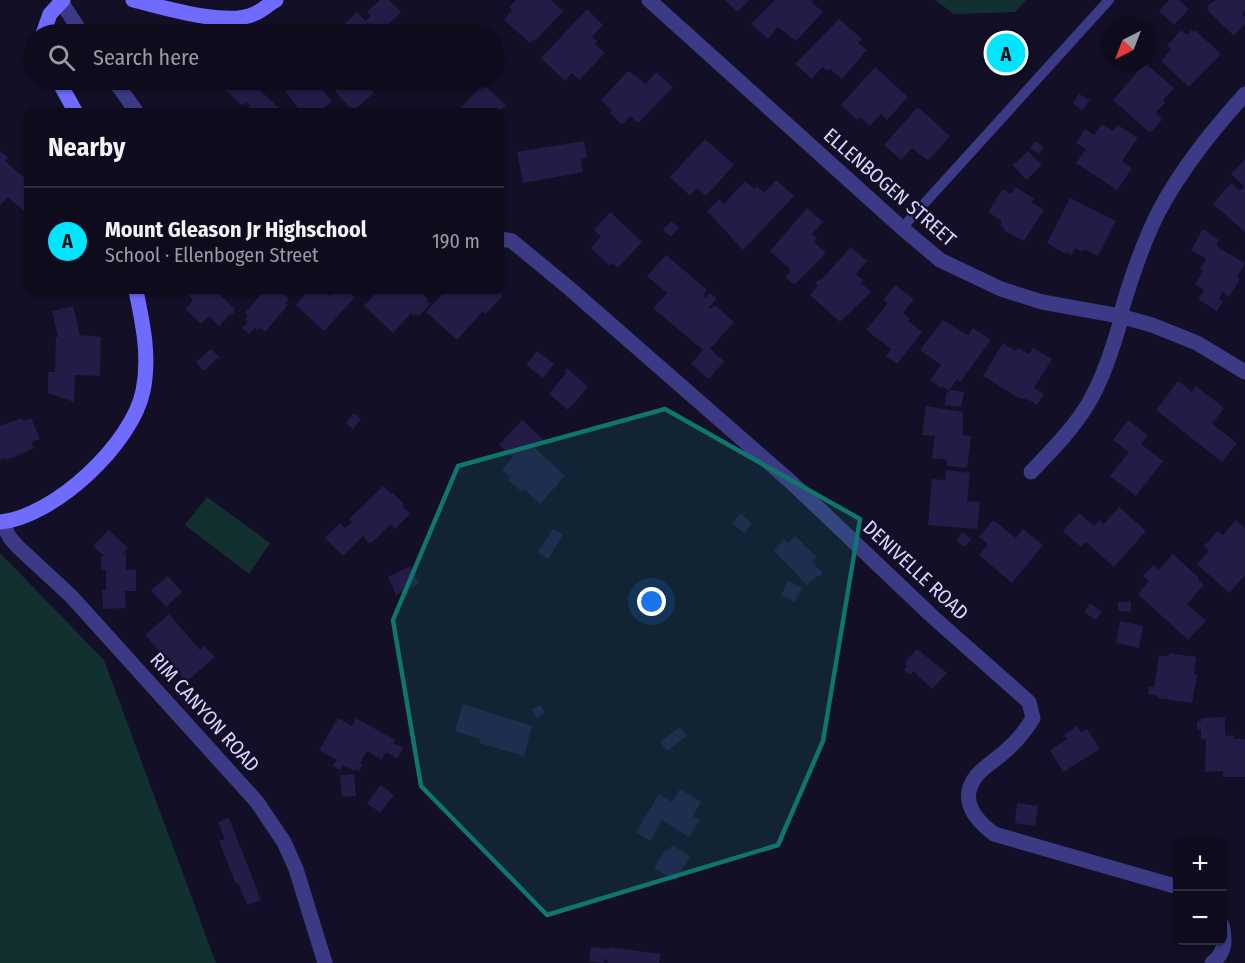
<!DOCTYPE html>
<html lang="en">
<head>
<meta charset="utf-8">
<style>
  :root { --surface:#0e0b1c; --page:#171425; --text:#f1f3f6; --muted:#9b9ba3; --line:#2e2b3b; --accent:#00e5ff }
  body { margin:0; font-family:"Fira Sans Condensed",sans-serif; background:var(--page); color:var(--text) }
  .controls { position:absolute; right:18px; bottom:18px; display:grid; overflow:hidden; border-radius:9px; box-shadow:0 2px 4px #0004 }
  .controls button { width:54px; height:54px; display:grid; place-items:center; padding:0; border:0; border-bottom:2px solid var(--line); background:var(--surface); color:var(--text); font:30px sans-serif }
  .compass { position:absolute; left:1101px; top:18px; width:54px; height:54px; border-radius:50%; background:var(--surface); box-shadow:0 2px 4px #0004; rotate:222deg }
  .you { position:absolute; left:652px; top:602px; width:21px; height:21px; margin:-15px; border:4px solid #fff; border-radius:50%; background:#1a73e8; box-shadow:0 0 0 9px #1a73e833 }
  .badge { display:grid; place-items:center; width:39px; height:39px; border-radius:50%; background:var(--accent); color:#111; font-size:20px; font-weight:700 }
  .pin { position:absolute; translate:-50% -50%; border:3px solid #fff; box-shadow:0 2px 6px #0006 }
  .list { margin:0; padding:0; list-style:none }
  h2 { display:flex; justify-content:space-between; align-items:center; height:78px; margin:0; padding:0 24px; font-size:26px }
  h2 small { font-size:20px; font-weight:400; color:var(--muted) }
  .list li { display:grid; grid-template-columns:39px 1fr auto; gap:18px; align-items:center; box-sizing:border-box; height:108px; padding:0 24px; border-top:2px solid var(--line) }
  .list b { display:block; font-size:22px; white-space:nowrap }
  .list p { margin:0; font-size:20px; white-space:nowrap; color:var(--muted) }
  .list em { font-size:20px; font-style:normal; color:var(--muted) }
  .icon { flex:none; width:33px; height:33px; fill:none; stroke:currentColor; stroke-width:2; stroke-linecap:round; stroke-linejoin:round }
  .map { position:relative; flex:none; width:1245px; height:963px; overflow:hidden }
  .search { position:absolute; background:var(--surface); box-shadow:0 2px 4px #0004; left:24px; top:24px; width:480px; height:66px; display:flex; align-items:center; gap:15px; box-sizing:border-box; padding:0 21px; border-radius:33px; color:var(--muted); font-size:22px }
  .panel { position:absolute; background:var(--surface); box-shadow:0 2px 4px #0004; left:24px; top:108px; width:480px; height:186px; border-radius:9px }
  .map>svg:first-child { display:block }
</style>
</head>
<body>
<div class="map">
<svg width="1245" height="963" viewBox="0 0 1245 963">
  <rect width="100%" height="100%" fill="#130f26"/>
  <path fill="#12302f" d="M 935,0 L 1026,0 L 1015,12 L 954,14 Z
    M 207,497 L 270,543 L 249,574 L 185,525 Z
    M 0,553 L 104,660 L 216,963 L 0,963 Z"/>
  <path fill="#241b47" d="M 380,0 L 389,0 L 401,12 L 378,34 L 338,34 L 336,32 L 357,12 L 365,21 L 371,16 L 367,12 Z
    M 516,0 L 551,0 L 563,11 L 536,40 L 534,39 L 530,43 L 504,20 L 512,10 L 509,7 Z
    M 724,0 L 749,0 L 738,12 Z
    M 775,0 L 813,0 L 811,2 L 823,12 L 796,41 L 778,27 L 768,39 L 751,24 Z
    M 1169,0 L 1179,0 L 1189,9 L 1174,25 L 1159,11 Z
    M 1216,0 L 1245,0 L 1245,10 L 1242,14 L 1245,17 L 1245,24 L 1234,36 L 1207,10 L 1209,8 L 1207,6 Z
    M 587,9 L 603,25 L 592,37 L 597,41 L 595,44 L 605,53 L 579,80 L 572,73 L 565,81 L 541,58 Z
    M 839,19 L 862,39 L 858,43 L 867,50 L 842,79 L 830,69 L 828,71 L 822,67 L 812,79 L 795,64 Z
    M 1181,30 L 1187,35 L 1191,30 L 1193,32 L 1195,30 L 1221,54 L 1189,87 L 1161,61 L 1171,49 L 1167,46 Z
    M 1145,63 L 1174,88 L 1163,100 L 1165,103 L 1156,112 L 1162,120 L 1150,133 L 1113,100 Z
    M 875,67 L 908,97 L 887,120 L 881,114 L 870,126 L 860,117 L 857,120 L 841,105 Z
    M 627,72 L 630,72 L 646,84 L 656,72 L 673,87 L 638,123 L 630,116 L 622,125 L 610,113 L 612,110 L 601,100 Z
    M 233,80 L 249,80 L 282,111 L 246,111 L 250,106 L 246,102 L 243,106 L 224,89 Z
    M 278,80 L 316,80 L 332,102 L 319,111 L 300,111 Z
    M 325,80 L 363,80 L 374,93 L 353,111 Z
    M 483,84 L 506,105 L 500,111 L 458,111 Z
    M 1079,94 L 1090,100 L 1082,111 L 1073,103 Z
    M 918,107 L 950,136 L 930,159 L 927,160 L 912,148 L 901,160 L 884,145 Z
    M 1102,124 L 1113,131 L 1118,125 L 1138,138 L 1122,161 L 1132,168 L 1117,190 L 1076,163 L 1086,149 L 1076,143 L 1085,129 L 1094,135 Z
    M 705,139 L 734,165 L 706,196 L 697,188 L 690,196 L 670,177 Z
    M 584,141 L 587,158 L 581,159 L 583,172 L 523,183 L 517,152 Z
    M 1035,141 L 1044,147 L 1039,154 L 1030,148 Z
    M 0,151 L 8,158 L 5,161 L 27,180 L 27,210 L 25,212 L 8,197 L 0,205 Z
    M 1028,151 L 1042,165 L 1026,180 L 1013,165 Z
    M 1245,159 L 1245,232 L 1213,204 L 1231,183 L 1240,191 L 1244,186 L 1231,174 Z
    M 776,180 L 794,196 L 743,250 L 707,211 L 719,199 L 724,204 L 745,181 L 754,189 L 757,186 L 764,193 Z
    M 1016,187 L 1034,199 L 1031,202 L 1044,210 L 1024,241 L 1004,231 L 1005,229 L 1000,226 L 1002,221 L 988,212 L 1003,189 L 1011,194 Z
    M 1070,198 L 1116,221 L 1098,256 L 1084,249 L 1083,252 L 1075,248 L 1071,255 L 1066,252 L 1065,254 L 1047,243 Z
    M 807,208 L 823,222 L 812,234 L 817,238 L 814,242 L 826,253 L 794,285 L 785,277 L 791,270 L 770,251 Z
    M 610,212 L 642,242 L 618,268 L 612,263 L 610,266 L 591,248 L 601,236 L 594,230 Z
    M 671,221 L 679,228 L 671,237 L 663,230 Z
    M 1203,229 L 1219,240 L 1216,245 L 1219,248 L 1245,263 L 1237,277 L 1240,279 L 1229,297 L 1223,292 L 1219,298 L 1223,301 L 1217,311 L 1198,299 L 1204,290 L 1195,285 L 1203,271 L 1200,269 L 1206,259 L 1191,250 Z
    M 851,247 L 867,261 L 856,274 L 864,281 L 861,283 L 871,292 L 840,322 L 810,295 L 818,286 L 815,283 L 819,279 L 821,280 Z
    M 666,255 L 707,290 L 703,295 L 706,298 L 710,293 L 717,298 L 709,308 L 710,309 L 715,305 L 734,322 L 710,349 L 724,361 L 709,379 L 691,364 L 703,350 L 653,308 L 667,293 L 647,276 Z
    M 895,285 L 914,299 L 903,313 L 910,319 L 908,321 L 922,332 L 897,364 L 886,356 L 891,349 L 866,330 L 885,307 L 887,302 L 883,300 Z
    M 186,291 L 216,291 L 235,309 L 233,311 L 235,312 L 231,315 L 230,314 L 219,326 L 209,316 L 201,324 L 185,309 L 193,301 Z
    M 264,291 L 280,291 L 289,299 L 285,303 L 288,305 L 265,332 L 260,328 L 258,330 L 255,328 L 249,334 L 242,328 L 248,322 L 245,319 L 248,316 L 245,313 Z
    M 308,291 L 324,291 L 330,296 L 335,291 L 348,291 L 355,297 L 324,331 L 296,305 Z
    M 378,291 L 394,293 L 404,291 L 406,293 L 408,291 L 420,291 L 428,299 L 427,300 L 430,304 L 419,316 L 416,314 L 414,316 L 411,313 L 393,333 L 364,306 Z
    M 445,291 L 498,291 L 503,295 L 486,314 L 483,311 L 457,340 L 426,312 Z
    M 73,306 L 80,335 L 101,337 L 100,376 L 75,375 L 74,402 L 48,393 L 48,372 L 55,372 L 56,337 L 58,337 L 52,311 Z
    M 943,320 L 968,335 L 973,328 L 991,340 L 960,382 L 957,379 L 949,391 L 942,386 L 941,388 L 930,380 L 941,365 L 920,350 Z
    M 1003,343 L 1016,351 L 1018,348 L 1029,354 L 1033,348 L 1052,359 L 1034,388 L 1044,394 L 1037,405 L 1029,400 L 1019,398 L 983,376 Z
    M 211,349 L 219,357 L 204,371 L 196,362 Z
    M 537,351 L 554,364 L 543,378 L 526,365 Z
    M 567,368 L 588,387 L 568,410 L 549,394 L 566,373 L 564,371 Z
    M 1178,381 L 1192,392 L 1196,386 L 1224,408 L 1212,424 L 1237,443 L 1222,462 L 1156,410 Z
    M 951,390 L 964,392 L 961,407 L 945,405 L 946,394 Z
    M 926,406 L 963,412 L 963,435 L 971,436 L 967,468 L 947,466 L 947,460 L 932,458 L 935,436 L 922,435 Z
    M 354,413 L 361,419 L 353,429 L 346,423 Z
    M 22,418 L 24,421 L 31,418 L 40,439 L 31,442 L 34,448 L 7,460 L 6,458 L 0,460 L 0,426 Z
    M 522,420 L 543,439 L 535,448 L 565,476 L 540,504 L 524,489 L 522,492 L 508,480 L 510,477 L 502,470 L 513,457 L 499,445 Z
    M 1128,420 L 1148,435 L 1141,444 L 1163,461 L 1136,496 L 1110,476 L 1129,452 L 1113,440 Z
    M 946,470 L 970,473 L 967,501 L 980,502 L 977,529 L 928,525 L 932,479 L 945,480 Z
    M 383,486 L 391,494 L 392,492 L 404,504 L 402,506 L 410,514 L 395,529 L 391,524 L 370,544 L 363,536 L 343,556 L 325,538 L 340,523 L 345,528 L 352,522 L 349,519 Z
    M 1119,507 L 1146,531 L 1114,567 L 1086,542 L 1081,547 L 1063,531 L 1079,513 L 1094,526 L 1099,520 L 1104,524 Z
    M 741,513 L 752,524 L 744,533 L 732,523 Z
    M 993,520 L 1016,538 L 1023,529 L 1043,545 L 1012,583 L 979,555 L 988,544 L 979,537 Z
    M 1236,520 L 1245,528 L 1245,575 L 1229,593 L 1197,564 L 1209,551 L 1204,546 L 1218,531 L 1223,535 Z
    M 553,529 L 563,535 L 548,559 L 538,552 Z
    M 109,530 L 128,548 L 123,553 L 126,553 L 126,570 L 136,569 L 136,591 L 125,591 L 126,608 L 103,609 L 102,590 L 106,590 L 106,570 L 101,570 L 101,556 L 104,556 L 93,546 Z
    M 963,532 L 971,539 L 964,547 L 956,540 Z
    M 795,536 L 817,557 L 812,562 L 823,573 L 818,577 L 817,576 L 807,585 L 774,551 L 784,539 L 788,543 Z
    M 1173,554 L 1199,578 L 1198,580 L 1204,585 L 1187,604 L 1206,621 L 1188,640 L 1138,594 L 1149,581 L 1143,576 L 1153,565 L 1159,570 Z
    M 410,566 L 419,584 L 396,595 L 388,577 Z
    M 168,576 L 182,592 L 166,607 L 151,590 Z
    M 788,581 L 802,588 L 795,602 L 781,595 Z
    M 1118,602 L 1131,602 L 1131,612 L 1118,611 Z
    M 1090,603 L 1102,612 L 1096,620 L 1084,612 Z
    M 169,614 L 200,650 L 204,646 L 215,657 L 186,682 L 145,635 Z
    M 1120,621 L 1143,626 L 1139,648 L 1116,643 Z
    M 917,649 L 947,673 L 932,689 L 913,671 L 910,675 L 904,670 L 907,666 L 905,662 Z
    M 1169,653 L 1196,657 L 1194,674 L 1197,675 L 1192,703 L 1157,698 L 1158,696 L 1148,694 L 1149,687 L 1154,687 L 1159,655 L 1169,657 Z
    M 463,704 L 532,726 L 524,756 L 479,743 L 480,739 L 455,731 Z
    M 541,705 L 545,713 L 536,718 L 532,709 Z
    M 1225,717 L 1225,736 L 1234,735 L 1234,739 L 1245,739 L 1245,777 L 1223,777 L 1223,771 L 1205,772 L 1206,742 L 1205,739 L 1201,739 L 1201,730 L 1197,730 L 1197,721 L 1201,722 L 1201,718 Z
    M 338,718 L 352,726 L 356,718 L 395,740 L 393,743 L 403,748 L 397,759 L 388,753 L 385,753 L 382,760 L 367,751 L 360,763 L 363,764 L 359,771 L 356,769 L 355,771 L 343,765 L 340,770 L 333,766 L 337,760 L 319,750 Z
    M 1077,726 L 1081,732 L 1087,729 L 1100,749 L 1063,772 L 1050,750 L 1067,739 L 1064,735 Z
    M 680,727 L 687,736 L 667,751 L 660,742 Z
    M 354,774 L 356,796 L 342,797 L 340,775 Z
    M 381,785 L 394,795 L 380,813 L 367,803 Z
    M 680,789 L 701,802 L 693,816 L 700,820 L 689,837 L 662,820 L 650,841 L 636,832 L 659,794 L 672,802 Z
    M 1017,803 L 1038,806 L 1035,826 L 1015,823 Z
    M 229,818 L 261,900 L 247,905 L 238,883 L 236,884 L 219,841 L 225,839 L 218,822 Z
    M 672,845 L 690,856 L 676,881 L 654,868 L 666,849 L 669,850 Z
    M 591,947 L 609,949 L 609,947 L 661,954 L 659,963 L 607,963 L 608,960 L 604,959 L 604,963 L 589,962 Z"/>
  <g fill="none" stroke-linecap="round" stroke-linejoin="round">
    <path stroke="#3d3a85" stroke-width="10" d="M 902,228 L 1109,0"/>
    <path stroke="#3d3a85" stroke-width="15" d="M 60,0 L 82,34
      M 649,0 L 902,228 L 940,260 L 1001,289 L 1042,302 L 1120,316 L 1152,325 L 1197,343 L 1245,372
      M 114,80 L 136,111
      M 501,239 L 512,241 L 569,288 L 791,482 L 934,618 L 1029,702 L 1033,718 C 1025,732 1015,743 1002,754 C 994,761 985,766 977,775 C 958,799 974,819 994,834 L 1178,887
      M 1120,316 C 1130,281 1142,245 1158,213 C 1181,169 1212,131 1245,94
      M 1031,472 C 1051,451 1073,429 1088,404 C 1104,377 1113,346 1122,317
      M 2,522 L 10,538 L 18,547 L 71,596 L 257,802 L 284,842 L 296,869 L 325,963
      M 1212,963 C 1225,953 1226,941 1222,925"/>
    <path stroke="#6f6bff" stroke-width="15" d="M 133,0 C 163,7 228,28 256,13 C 263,10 269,4 276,0
      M 43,34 L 50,14 L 63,0
      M 58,80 L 75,111
      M 0,522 C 54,517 132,444 143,391 C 150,357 143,324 136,291"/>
  </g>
  <path fill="#0f766e" fill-opacity="0.2" stroke="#0f766e" stroke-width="4.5" stroke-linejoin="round" d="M 665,409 L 860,519 L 823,741 L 778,845 L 547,915 L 421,786 L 393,620 L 458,466 Z"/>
  <g text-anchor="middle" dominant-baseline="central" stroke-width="5" stroke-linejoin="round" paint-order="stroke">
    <g font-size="20" fill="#d9d4ff" stroke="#130f26">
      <text transform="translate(890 187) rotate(41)">ELLENBOGEN STREET</text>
      <text transform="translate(916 570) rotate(43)">DENIVELLE ROAD</text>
      <text transform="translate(205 712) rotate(48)">RIM CANYON ROAD</text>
    </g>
  </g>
</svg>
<div class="controls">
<button>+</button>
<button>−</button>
</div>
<svg class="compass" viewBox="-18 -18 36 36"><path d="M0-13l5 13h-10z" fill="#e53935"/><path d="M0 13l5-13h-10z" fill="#9b9ba3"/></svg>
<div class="you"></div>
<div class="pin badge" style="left:1006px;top:53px">A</div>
<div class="search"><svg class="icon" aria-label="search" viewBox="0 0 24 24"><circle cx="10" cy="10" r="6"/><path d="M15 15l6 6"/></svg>Search here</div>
<section class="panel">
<h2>Nearby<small></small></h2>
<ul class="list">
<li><span class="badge">A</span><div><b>Mount Gleason Jr Highschool</b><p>School · Ellenbogen Street</p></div><em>190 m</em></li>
</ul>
</section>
</div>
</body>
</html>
